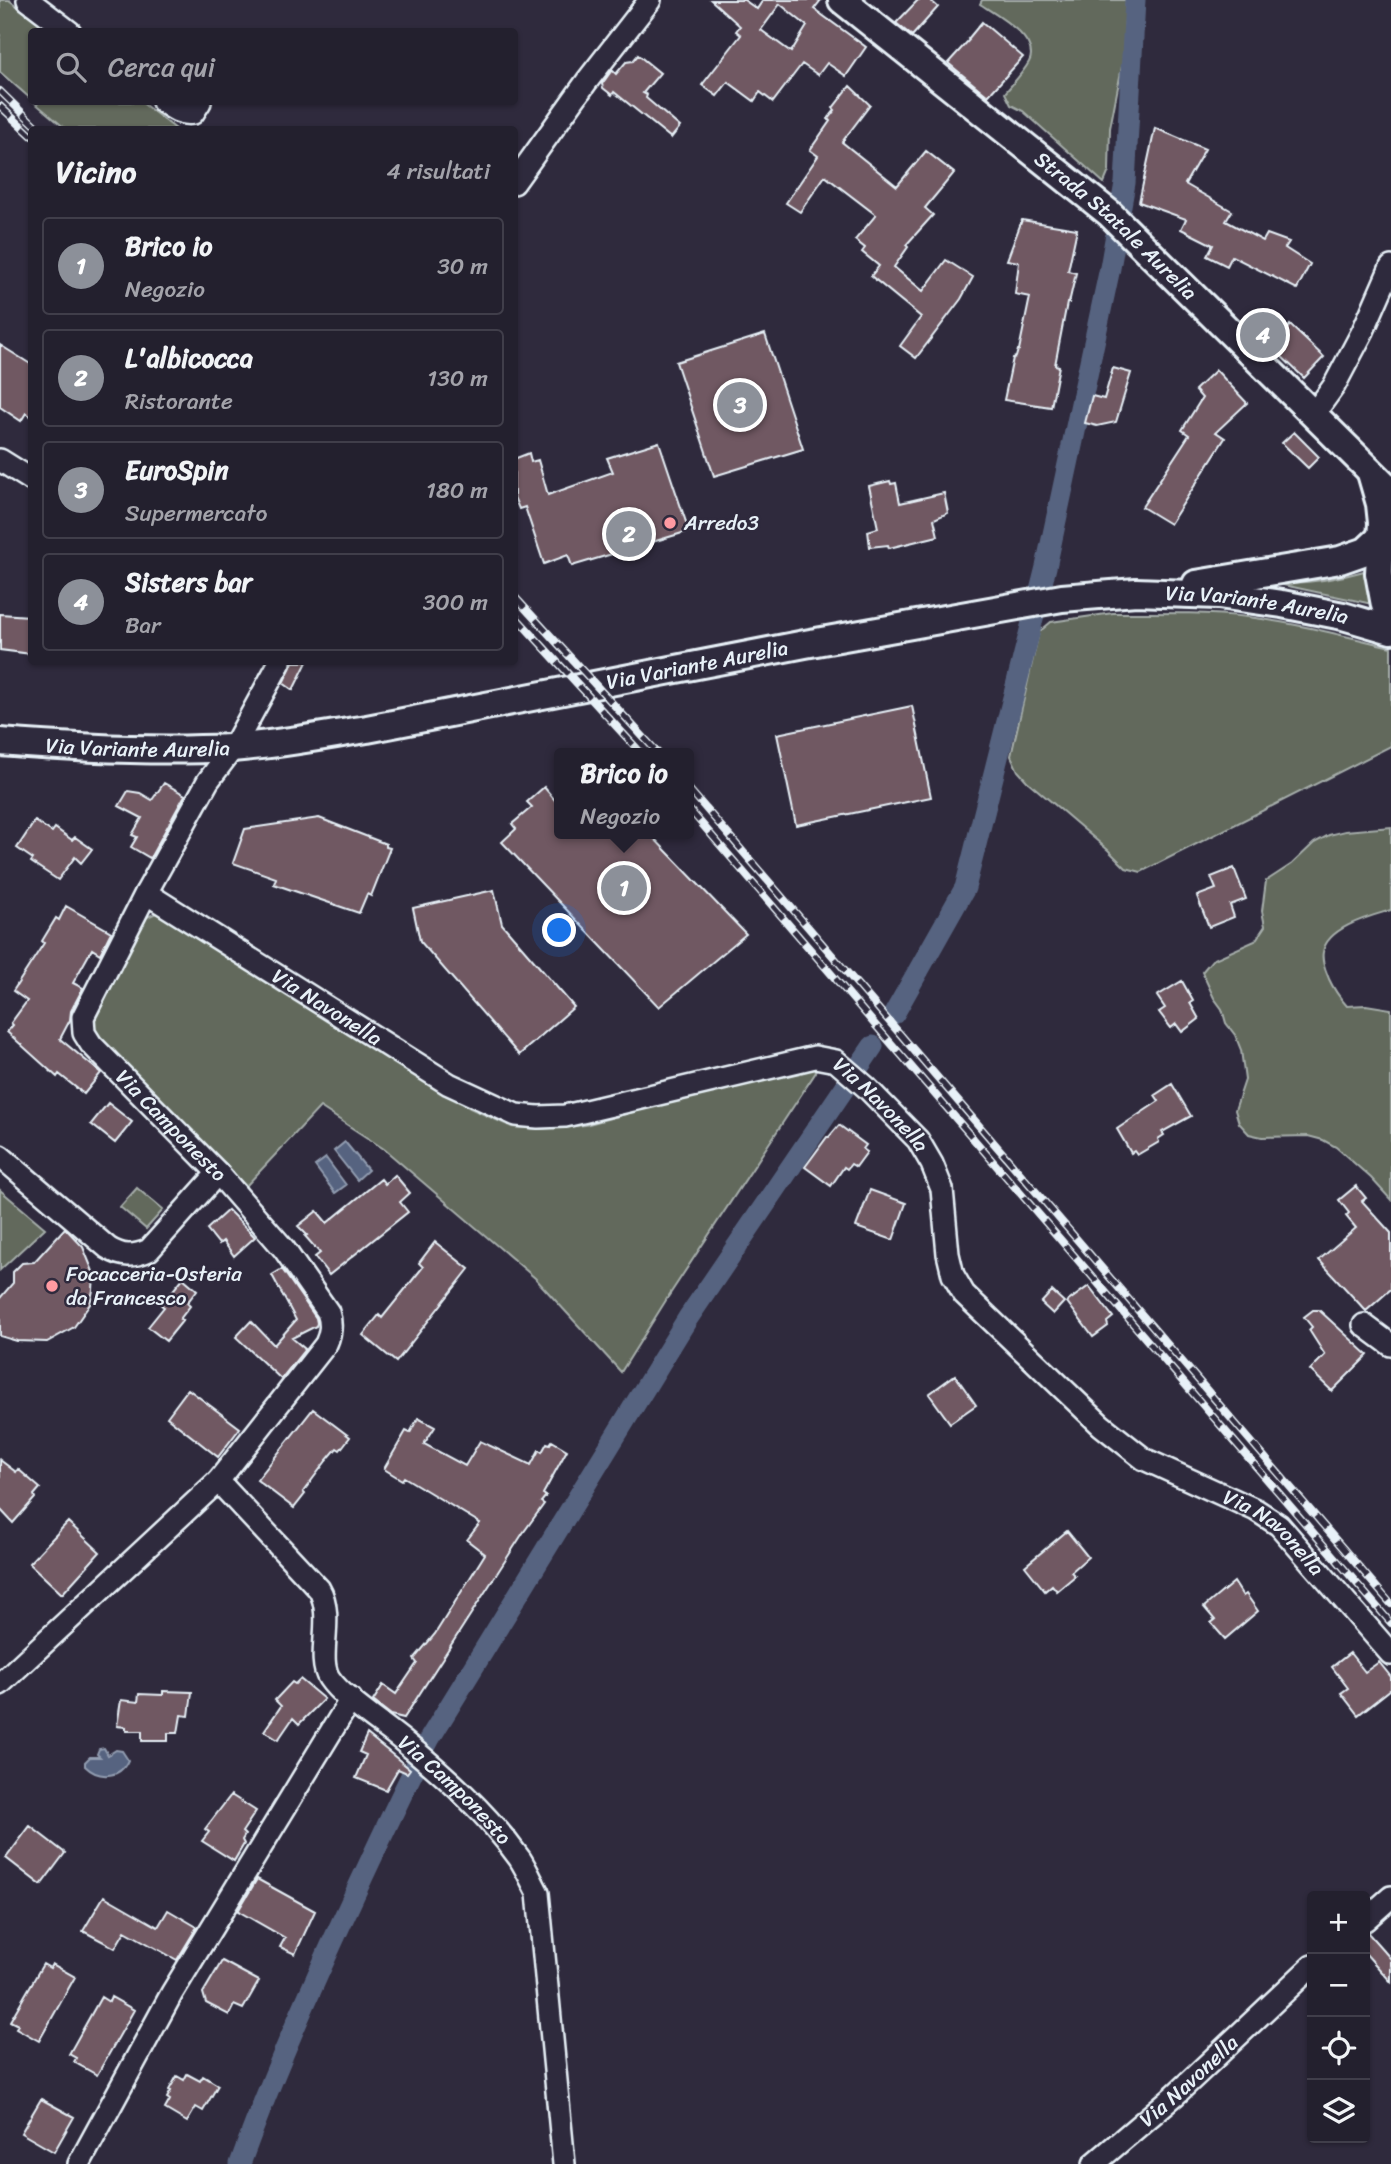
<!DOCTYPE html>
<html lang="it">
<head>
<meta charset="utf-8">
<style>
  :root { --surface:#23202e; --page:#2b2836; --text:#f1f3f6; --muted:#a3a3aa; --line:#403e4a; --accent:#8c9099 }
  body { margin:0; font-family:Sriracha,sans-serif; background:var(--page); color:var(--text) }
  .controls { position:absolute; right:21px; bottom:21px; display:grid; overflow:hidden; border-radius:7px; box-shadow:0 2px 5px #0004 }
  .controls button { width:63px; height:63px; display:grid; place-items:center; padding:0; border:0; border-bottom:2px solid var(--line); background:var(--surface); color:var(--text); font:35px sans-serif }
  .you { position:absolute; left:560px; top:931px; width:24px; height:24px; margin:-18px; border:5px solid #fff; border-radius:50%; background:#1a73e8; box-shadow:0 0 0 10px #1a73e833 }
  .badge { display:grid; place-items:center; width:46px; height:46px; border-radius:50%; background:var(--accent); color:#fff; font-size:23px; font-weight:700 }
  .pin { position:absolute; translate:-50% -50%; border:4px solid #fff; box-shadow:0 2px 7px #0006 }
  .popup { position:absolute; left:554px; top:748px; width:140px; height:91px; box-sizing:border-box; display:grid; place-content:center; border-radius:7px; background:var(--surface); filter:drop-shadow(0 2px 5px #0005); font-size:23px; white-space:nowrap; color:var(--muted) }
  .popup b { font-size:26px; color:var(--text) }
  .popup::after { content:''; position:absolute; left:50%; top:100%; margin-left:-14px; border:14px solid transparent; border-top-color:var(--surface) }
  .list { margin:0; padding:0; list-style:none }
  h2 { display:flex; justify-content:space-between; align-items:center; height:91px; margin:0; padding:0 28px; font-size:30px }
  h2 small { font-size:23px; font-weight:400; color:var(--muted) }
  .list li { display:grid; grid-template-columns:46px 1fr auto; gap:21px; align-items:center; box-sizing:border-box; height:98px; margin:0 14px 14px; padding:0 14px; border:2px solid var(--line); border-radius:7px }
  .list b { display:block; font-size:26px; white-space:nowrap }
  .list p { margin:0; font-size:23px; white-space:nowrap; color:var(--muted) }
  .list em { font-size:23px; font-style:normal; color:var(--muted) }
  .icon { flex:none; width:38px; height:38px; fill:none; stroke:currentColor; stroke-width:2; stroke-linecap:round; stroke-linejoin:round }
  .map { position:relative; flex:none; width:1391px; height:2164px; overflow:hidden }
  .search { position:absolute; background:var(--surface); box-shadow:0 2px 5px #0004; left:28px; top:28px; width:490px; height:77px; display:flex; align-items:center; gap:18px; box-sizing:border-box; padding:0 24px; border-radius:7px; color:var(--muted); font-size:26px }
  .panel { position:absolute; background:var(--surface); box-shadow:0 2px 5px #0004; left:28px; top:126px; width:490px; height:539px; border-radius:7px }
  .map>svg:first-child { display:block }
</style>
</head>
<body>
<div class="map">
<svg width="1391" height="2164" viewBox="0 0 1391 2164">
  <rect width="100%" height="100%" fill="#2f2a3d"/>
  <filter id="ink" filterUnits="userSpaceOnUse"><feTurbulence type="fractalNoise" baseFrequency=".0143" numOctaves="2"/><feDisplacementMap in="SourceGraphic" scale="14" xChannelSelector="R" yChannelSelector="G"/><feConvolveMatrix kernelMatrix="1 2 1 2 8 2 1 2 1" color-interpolation-filters="sRGB"/></filter>
  <g filter="url(#ink)">
    <path fill="#62695c" stroke="#a5adaa" stroke-width="2" d="M 0,0 L 9,0 L 50,31 L 32,32 L 31,99 L 0,72 Z
      M 982,0 L 1126,0 L 1123,61 L 1110,128 L 1109,171 L 1104,183 L 1023,111 L 1011,105 L 1005,93 C 1013,83 1023,73 1029,62 C 1041,39 995,14 980,4 Z
      M 34,102 L 141,102 L 176,129 L 66,129 Z
      M 1364,571 L 1368,573 L 1372,604 L 1274,583 C 1305,584 1333,580 1364,571 Z
      M 1113,613 C 1158,613 1203,612 1248,617 C 1296,623 1344,636 1391,647 L 1391,746 L 1141,872 L 1126,868 L 1108,850 L 1027,781 L 1018,771 L 1011,756 L 1039,632 L 1051,622 Z
      M 1391,827 L 1391,910 C 1371,916 1327,927 1323,952 C 1321,961 1326,971 1329,979 C 1334,990 1339,997 1347,1006 L 1366,1005 L 1391,1009 L 1391,1200 L 1371,1178 L 1336,1147 L 1323,1140 L 1308,1136 L 1262,1137 L 1249,1134 L 1239,1123 L 1235,1110 L 1245,1080 L 1241,1050 L 1235,1035 L 1226,1023 L 1222,1009 L 1214,998 L 1202,972 L 1212,960 L 1255,941 L 1265,926 L 1262,911 L 1266,881 L 1292,864 L 1314,843 L 1329,835 L 1345,831 Z
      M 156,913 L 166,914 L 470,1108 L 512,1127 L 540,1129 L 585,1125 L 666,1103 L 815,1068 L 816,1072 L 668,1297 L 621,1372 L 535,1278 L 384,1149 L 320,1107 L 246,1186 L 96,1034 L 94,1023 L 98,1007 L 143,919 Z
      M 137,1188 L 163,1210 L 146,1229 L 120,1207 Z
      M 0,1190 L 45,1228 L 0,1270 Z"/>
    <path fill="#576480" stroke="#919cb0" stroke-width="2" d="M 345,1142 L 368,1170 L 357,1180 L 334,1151 Z
      M 326,1158 L 346,1185 L 335,1193 L 315,1166 Z
      M 104,1748 L 108,1755 L 116,1750 L 122,1751 L 128,1760 C 120,1779 98,1779 85,1766 L 85,1762 L 90,1757 L 100,1757 L 97,1754 L 99,1749 Z"/>
    <g fill="none" stroke-linecap="round" stroke-linejoin="round">
      <path stroke="#576480" stroke-width="21" d="M 894,1014 L 965,888 L 1046,567 L 1110,268 L 1125,183 L 1135,0
        M 240,2164 C 272,2075 311,1988 351,1902 C 377,1847 402,1792 430,1738 L 688,1318 L 873,1046"/>
    </g>
    <path fill="#6f5862" stroke="#e8f1f8" stroke-width="2" fill-rule="evenodd" d="M 711,0 L 744,0 L 757,9 L 763,0 L 821,0 L 814,9 L 866,47 L 846,76 L 827,63 L 818,75 L 802,64 L 773,102 L 760,92 L 754,101 L 728,82 L 717,96 L 702,85 L 741,35 L 736,31 L 740,26 ZM 780,4 L 807,26 L 791,52 L 761,30 Z
      M 918,0 L 930,0 L 938,7 L 912,36 L 896,23 Z
      M 982,22 L 1023,57 L 988,96 L 948,63 L 969,40 L 968,39 Z
      M 638,55 L 660,73 L 643,93 L 647,95 L 646,98 L 680,127 L 671,138 L 614,92 L 612,95 L 603,88 L 602,84 L 612,70 L 616,74 L 626,62 L 633,61 Z
      M 850,86 L 870,105 L 842,142 L 897,186 L 926,151 L 954,173 L 925,208 L 933,215 L 906,245 L 908,247 L 894,267 L 923,291 L 946,260 L 973,277 L 961,299 L 916,358 L 900,346 L 921,317 L 871,276 L 879,266 L 862,252 L 865,248 L 855,240 L 876,215 L 825,176 L 800,212 L 786,203 L 818,156 L 810,150 L 830,121 L 828,119 L 835,110 L 833,108 Z
      M 1155,128 L 1205,149 L 1185,184 L 1232,211 L 1226,221 L 1263,241 L 1267,234 L 1289,242 L 1285,248 L 1310,264 L 1297,289 L 1232,256 L 1227,266 L 1207,256 L 1213,245 L 1181,229 L 1186,219 L 1139,202 Z
      M 1022,220 L 1077,229 L 1068,271 L 1076,273 L 1069,303 L 1067,303 L 1055,365 L 1059,366 L 1051,407 L 1004,400 L 1013,358 L 1016,357 L 1018,350 L 1019,350 L 1030,297 L 1015,294 L 1019,262 L 1007,260 Z
      M 1267,314 L 1285,331 L 1290,325 L 1324,357 L 1304,378 L 1253,329 Z
      M 765,334 L 803,449 L 714,476 L 676,362 Z
      M 0,345 L 32,365 L 32,417 L 26,413 L 21,421 L 0,407 Z
      M 1113,368 L 1131,373 L 1116,422 L 1097,426 L 1085,423 L 1092,396 L 1104,399 Z
      M 1216,370 L 1247,403 L 1216,432 L 1225,438 L 1170,524 L 1142,507 L 1189,435 L 1182,430 L 1202,398 L 1195,390 Z
      M 1294,432 L 1319,457 L 1308,468 L 1282,443 Z
      M 659,442 L 689,531 L 572,566 L 568,555 L 544,564 L 525,507 L 519,509 L 514,497 L 514,459 L 529,453 L 531,462 L 538,460 L 548,495 L 613,472 L 607,458 Z
      M 890,481 L 891,484 L 896,483 L 900,503 L 944,493 L 948,513 L 934,519 L 938,536 L 889,548 L 888,545 L 870,547 L 868,531 L 878,528 L 869,486 Z
      M 0,614 L 29,616 L 28,630 L 32,631 L 32,654 L 0,650 Z
      M 293,662 L 307,662 L 293,690 L 283,683 Z
      M 912,706 L 931,797 L 796,825 L 777,734 Z
      M 164,783 L 185,795 L 150,858 L 131,847 L 137,837 L 132,835 L 142,818 L 119,806 L 128,791 L 140,793 L 152,800 Z
      M 544,787 L 559,805 L 559,834 L 650,834 L 746,934 L 659,1007 L 502,842 L 516,829 L 512,824 L 532,807 L 527,802 Z
      M 319,818 L 386,844 L 386,847 L 390,848 L 371,896 L 367,894 L 359,913 L 274,884 L 276,878 L 233,863 L 245,829 Z
      M 35,821 L 52,832 L 55,828 L 72,840 L 75,837 L 92,849 L 81,863 L 75,857 L 58,880 L 31,862 L 33,859 L 17,848 Z
      M 1234,868 L 1246,899 L 1230,905 L 1234,917 L 1209,927 L 1197,896 L 1216,889 L 1211,877 Z
      M 494,890 L 502,924 L 574,1007 L 519,1055 L 420,941 L 413,908 Z
      M 66,906 L 111,932 L 100,954 L 92,949 L 73,983 L 83,988 L 71,1011 L 70,1020 L 60,1039 L 101,1073 L 84,1094 L 59,1074 L 57,1077 L 7,1032 L 13,1025 L 11,1023 L 27,1001 L 13,991 L 44,943 L 42,941 L 56,918 L 59,920 Z
      M 1182,981 L 1193,1001 L 1190,1003 L 1199,1019 L 1182,1032 L 1176,1024 L 1171,1028 L 1159,1012 L 1165,1008 L 1157,996 Z
      M 1172,1084 L 1191,1116 L 1162,1132 L 1164,1135 L 1158,1139 L 1159,1142 L 1137,1155 L 1134,1151 L 1131,1153 L 1117,1129 L 1159,1101 L 1155,1095 Z
      M 108,1103 L 132,1122 L 115,1143 L 91,1124 Z
      M 839,1125 L 866,1145 L 863,1149 L 867,1152 L 856,1167 L 851,1164 L 847,1169 L 844,1167 L 831,1186 L 805,1167 L 827,1137 L 829,1137 Z
      M 395,1175 L 410,1193 L 400,1202 L 408,1212 L 329,1275 L 315,1257 L 320,1253 L 305,1236 L 307,1235 L 298,1226 L 317,1211 L 327,1223 L 381,1179 L 385,1184 Z
      M 1356,1186 L 1366,1198 L 1362,1201 L 1391,1233 L 1391,1289 L 1366,1311 L 1319,1260 L 1356,1228 L 1346,1216 L 1349,1213 L 1339,1200 Z
      M 870,1190 L 906,1203 L 893,1240 L 856,1227 Z
      M 228,1210 L 255,1237 L 234,1256 L 223,1241 L 219,1244 L 207,1229 Z
      M 65,1228 L 83,1247 L 94,1274 L 93,1290 L 90,1304 L 74,1327 L 47,1342 L 17,1341 L 0,1336 L 0,1298 L 13,1283 L 13,1272 L 22,1263 L 34,1262 Z
      M 435,1242 L 469,1269 L 396,1362 L 363,1335 L 379,1315 L 382,1318 L 423,1267 L 419,1263 Z
      M 282,1269 L 316,1318 L 317,1323 L 316,1326 L 292,1338 L 305,1349 L 281,1379 L 236,1337 L 251,1321 L 274,1345 L 296,1320 L 272,1275 Z
      M 183,1278 L 197,1290 L 187,1303 L 190,1306 L 180,1319 L 183,1320 L 166,1341 L 148,1327 L 164,1307 L 161,1305 Z
      M 1089,1286 L 1113,1317 L 1107,1322 L 1108,1326 L 1093,1337 L 1067,1302 Z
      M 1052,1291 L 1064,1302 L 1053,1314 L 1041,1303 Z
      M 1313,1310 L 1319,1310 L 1368,1355 L 1332,1391 L 1310,1370 L 1325,1355 L 1309,1330 L 1312,1327 L 1304,1317 Z
      M 955,1375 L 976,1405 L 950,1423 L 929,1394 Z
      M 188,1389 L 240,1428 L 218,1457 L 167,1417 Z
      M 313,1409 L 350,1437 L 340,1450 L 337,1448 L 326,1461 L 303,1492 L 305,1494 L 294,1508 L 257,1480 Z
      M 418,1418 L 435,1427 L 424,1444 L 465,1466 L 480,1441 L 531,1465 L 539,1450 L 542,1452 L 547,1443 L 550,1444 L 552,1441 L 567,1450 L 543,1494 L 546,1496 L 541,1502 L 544,1504 L 523,1533 L 404,1718 L 391,1715 L 373,1701 L 383,1685 L 396,1694 L 417,1663 L 414,1659 L 435,1634 L 485,1554 L 467,1540 L 480,1523 L 404,1477 L 402,1480 L 384,1469 L 406,1431 L 410,1433 Z
      M 0,1460 L 16,1472 L 18,1469 L 40,1488 L 34,1495 L 35,1498 L 13,1523 L 0,1509 Z
      M 68,1522 L 100,1552 L 62,1594 L 29,1563 Z
      M 1067,1531 L 1088,1557 L 1071,1572 L 1075,1576 L 1057,1591 L 1052,1585 L 1045,1591 L 1025,1566 Z
      M 1234,1582 L 1243,1596 L 1246,1594 L 1258,1611 L 1225,1639 L 1211,1623 L 1215,1620 L 1204,1607 Z
      M 1350,1653 L 1365,1672 L 1379,1662 L 1391,1677 L 1391,1689 L 1358,1715 L 1341,1693 L 1348,1688 L 1332,1667 Z
      M 300,1679 L 324,1699 L 299,1724 L 293,1718 L 278,1740 L 264,1731 L 281,1706 L 275,1700 L 292,1682 L 295,1684 Z
      M 163,1691 L 192,1692 L 189,1716 L 181,1715 L 178,1733 L 168,1733 L 168,1741 L 142,1741 L 142,1731 L 126,1731 L 126,1727 L 117,1726 L 121,1700 L 138,1702 L 139,1694 L 163,1695 Z
      M 367,1734 L 410,1769 L 407,1773 L 398,1769 L 386,1790 L 356,1778 L 366,1755 L 359,1752 Z
      M 231,1795 L 256,1811 L 242,1832 L 245,1835 L 242,1840 L 244,1844 L 234,1861 L 202,1841 L 209,1832 L 205,1829 Z
      M 30,1826 L 65,1853 L 41,1885 L 6,1858 Z
      M 257,1879 L 315,1911 L 295,1954 L 280,1947 L 285,1938 L 238,1911 Z
      M 104,1896 L 158,1927 L 168,1910 L 197,1927 L 177,1960 L 125,1931 L 115,1948 L 83,1931 Z
      M 1365,1933 L 1368,1933 L 1391,1959 L 1391,1982 L 1365,1953 Z
      M 222,1961 L 259,1981 L 243,2009 L 234,2005 L 229,2015 L 206,2003 L 203,1993 Z
      M 43,1964 L 50,1968 L 52,1964 L 75,1977 L 39,2041 L 16,2028 L 18,2025 L 10,2021 Z
      M 101,1997 L 109,2002 L 111,1997 L 134,2010 L 97,2075 L 74,2062 L 76,2058 L 69,2054 Z
      M 187,2074 L 200,2081 L 203,2076 L 218,2085 L 203,2111 L 196,2107 L 187,2122 L 165,2109 L 170,2100 L 167,2098 L 171,2091 L 169,2090 L 177,2076 L 184,2080 Z
      M 41,2099 L 74,2117 L 54,2152 L 21,2133 Z"/>
    <g fill="none" stroke-linecap="round" stroke-linejoin="round">
      <defs>
        <g id="minor">
          <path d="M 28,0 L 70,32"/>
          <path d="M 163,102 C 174,109 180,115 193,113 L 200,102"/>
          <path d="M 514,183 L 587,81 L 650,0"/>
          <path d="M 1313,415 L 1334,386 L 1363,331 L 1391,267"/>
          <path d="M 0,460 L 32,480"/>
          <path id="s1" d="M 280,662 L 233,748 L 208,781 L 146,893 L 83,1017 L 84,1033 L 91,1044 L 218,1173 L 284,1249 L 328,1312 C 332,1324 331,1333 326,1344 L 218,1481 L 319,1589 C 335,1616 316,1658 329,1678 C 342,1698 384,1725 403,1741 C 446,1776 488,1814 520,1859 C 527,1870 532,1882 538,1893 L 564,2164"/>
          <path id="s2" d="M 146,893 L 449,1084 L 516,1115 L 538,1117 L 565,1116 L 815,1057 L 836,1061 L 866,1087 L 918,1140 L 932,1164 L 942,1189 L 948,1254 L 953,1275 L 964,1294 L 1101,1425 L 1144,1459 L 1256,1510 L 1279,1525 L 1391,1654"/>
          <path d="M 0,1156 L 108,1248 C 122,1257 134,1257 149,1250 L 218,1173"/>
          <path d="M 1364,1325 L 1391,1345"/>
          <path d="M 0,1684 L 218,1481"/>
          <path d="M 1365,1920 L 1391,1897"/>
          <path d="M 79,2164 L 172,1993 L 351,1699"/>
          <path id="s3" d="M 1094,2164 L 1175,2095 L 1312,1966"/>
        </g>
        <g id="major">
          <path id="s4" d="M 842,0 L 1109,213 L 1391,491"/>
          <path d="M 1371,473 L 1380,504 L 1382,523 L 1379,573 L 1385,605 L 1391,621"/>
          <path d="M 1196,584 L 1340,560 L 1366,551 L 1381,537"/>
          <path id="s5" d="M 0,742 C 76,748 153,752 230,748 C 276,745 322,736 367,729 L 805,644 L 1062,598 L 1136,592 L 1218,595 L 1282,604 L 1343,616 L 1391,630"/>
        </g>
      </defs>
      <use href="#minor" stroke="#e8f1f8" stroke-width="26"/>
      <use href="#major" stroke="#e8f1f8" stroke-width="32"/>
      <use href="#minor" stroke="#2f2a3d" stroke-width="21"/>
      <use href="#major" stroke="#2f2a3d" stroke-width="26"/>
      <defs>
        <path id="rail" d="M 0,91 L 40,130
          M 0,106 L 32,136
          M 514,596 L 658,753
          M 514,615 L 641,753
          M 689,789 L 1391,1604
          M 689,809 L 1391,1623"/>
      </defs>
      <use href="#rail" stroke="#e8f1f8" stroke-width="8"/>
      <use href="#rail" stroke="#2f2a3d" stroke-width="5" stroke-dasharray="16" stroke-linecap="butt"/>
    </g>
  </g>
  <g fill="#ff9aa2" stroke="#2f2a3d" stroke-width="2.5">
    <circle cx="670" cy="523" r="7"/>
    <circle cx="52" cy="1286" r="7"/>
  </g>
  <g text-anchor="middle" dominant-baseline="central" stroke-width="5" stroke-linejoin="round" paint-order="stroke">
    <g font-size="21" fill="#e8f1f8" stroke="#2f2a3d">
      <text stroke="none"><textPath href="#s4" startOffset="355">Strada Statale Aurelia</textPath></text>
      <text stroke="none"><textPath href="#s5" startOffset="1272">Via Variante Aurelia</textPath></text>
      <text stroke="none"><textPath href="#s5" startOffset="705">Via Variante Aurelia</textPath></text>
      <text stroke="none"><textPath href="#s5" startOffset="138">Via Variante Aurelia</textPath></text>
      <text stroke="none"><textPath href="#s2" startOffset="214">Via Navonella</textPath></text>
      <text stroke="none"><textPath href="#s2" startOffset="822">Via Navonella</textPath></text>
      <text stroke="none"><textPath href="#s1" startOffset="550">Via Camponesto</textPath></text>
      <text stroke="none"><textPath href="#s2" startOffset="1432">Via Navonella</textPath></text>
      <text stroke="none"><textPath href="#s1" startOffset="1409">Via Camponesto</textPath></text>
      <text stroke="none"><textPath href="#s3" startOffset="126">Via Navonella</textPath></text>
    </g>
    <g font-size="21" fill="#e8f1f8" stroke="#2f2a3d" text-anchor="start">
      <text x="684" y="523">Arredo3</text>
      <text x="66" y="1274">Focacceria-Osteria<tspan x="66" dy="24">da Francesco</tspan></text>
    </g>
  </g>
</svg>
<div class="controls">
<button>+</button>
<button>−</button>
<button><svg class="icon" aria-label="locate" viewBox="0 0 24 24"><circle cx="12" cy="12" r="6"/><path d="M12 2v4M12 18v4M2 12h4M18 12h4"/></svg></button>
<button><svg class="icon" aria-label="layers" viewBox="0 0 24 24"><path d="M12 4l9 5-9 5-9-5zM3 14l9 5 9-5"/></svg></button>
</div>
<div class="you"></div>
<div class="pin badge" style="left:624px;top:888px">1</div>
<div class="popup"><b>Brico io</b>Negozio</div>
<div class="pin badge" style="left:629px;top:534px">2</div>
<div class="pin badge" style="left:740px;top:405px">3</div>
<div class="pin badge" style="left:1263px;top:335px">4</div>
<div class="search"><svg class="icon" aria-label="search" viewBox="0 0 24 24"><circle cx="10" cy="10" r="6"/><path d="M15 15l6 6"/></svg>Cerca qui</div>
<section class="panel">
<h2>Vicino<small>4 risultati</small></h2>
<ul class="list">
<li><span class="badge">1</span><div><b>Brico io</b><p>Negozio</p></div><em>30 m</em></li>
<li><span class="badge">2</span><div><b>L'albicocca</b><p>Ristorante</p></div><em>130 m</em></li>
<li><span class="badge">3</span><div><b>EuroSpin</b><p>Supermercato</p></div><em>180 m</em></li>
<li><span class="badge">4</span><div><b>Sisters bar</b><p>Bar</p></div><em>300 m</em></li>
</ul>
</section>
</div>
</body>
</html>
